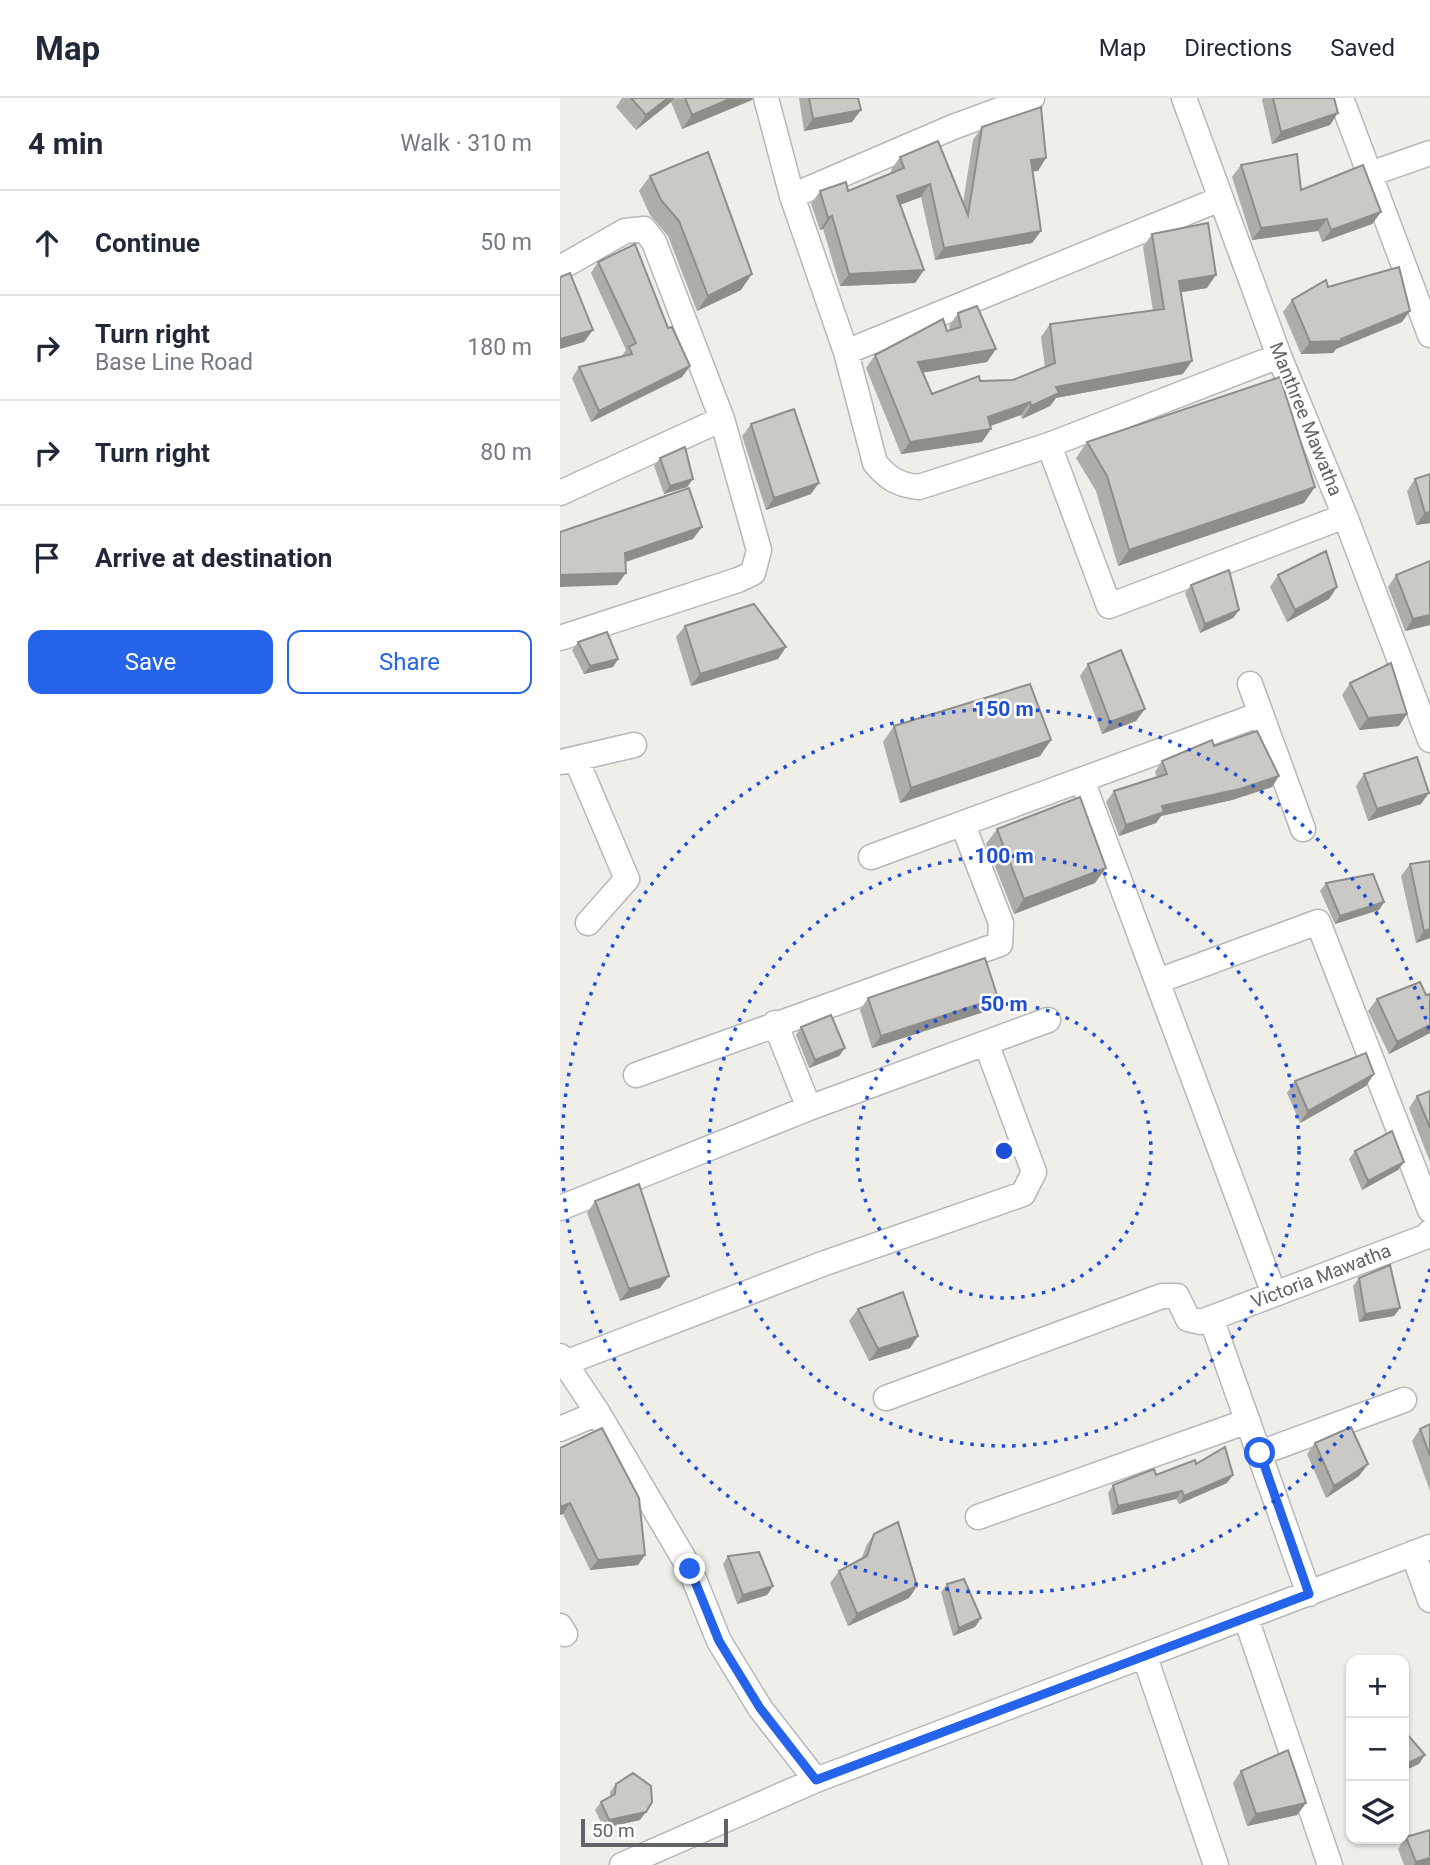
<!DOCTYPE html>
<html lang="en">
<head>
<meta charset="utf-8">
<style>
  :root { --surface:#fff; --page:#f2f2f3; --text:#1f2937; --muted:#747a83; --line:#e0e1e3; --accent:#2563eb }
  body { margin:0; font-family:Roboto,sans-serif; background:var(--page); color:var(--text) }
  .controls { position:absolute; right:21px; bottom:21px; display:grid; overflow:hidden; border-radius:14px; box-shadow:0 2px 5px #0004 }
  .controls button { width:63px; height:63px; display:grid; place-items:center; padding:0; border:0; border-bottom:2px solid var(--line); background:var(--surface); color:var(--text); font:35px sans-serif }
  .scale { position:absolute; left:21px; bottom:18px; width:147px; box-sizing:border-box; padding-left:7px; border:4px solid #606367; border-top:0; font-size:19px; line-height:24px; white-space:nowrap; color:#606367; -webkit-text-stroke:5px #fff; paint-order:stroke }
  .stop { position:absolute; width:21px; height:21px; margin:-16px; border:5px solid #2563eb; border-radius:50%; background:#fff }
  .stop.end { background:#2563eb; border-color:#fff; box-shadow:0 2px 7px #0008 }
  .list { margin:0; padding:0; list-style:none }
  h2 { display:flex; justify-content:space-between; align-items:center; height:91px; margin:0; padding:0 28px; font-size:30px }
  h2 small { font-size:23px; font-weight:400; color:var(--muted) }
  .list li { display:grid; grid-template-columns:46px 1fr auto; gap:21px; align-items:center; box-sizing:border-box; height:105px; padding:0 28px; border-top:2px solid var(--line) }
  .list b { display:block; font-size:26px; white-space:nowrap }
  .list p { margin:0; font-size:23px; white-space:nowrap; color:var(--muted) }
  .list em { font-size:23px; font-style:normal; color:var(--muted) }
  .actions { display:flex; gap:14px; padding:21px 28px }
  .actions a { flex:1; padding:16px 0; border:2px solid var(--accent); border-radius:14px; text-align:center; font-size:24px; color:var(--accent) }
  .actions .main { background:var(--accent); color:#fff }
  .icon { flex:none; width:38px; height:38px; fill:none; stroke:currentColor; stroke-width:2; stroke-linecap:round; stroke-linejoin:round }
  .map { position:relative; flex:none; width:870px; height:1767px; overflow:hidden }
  header { display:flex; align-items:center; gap:42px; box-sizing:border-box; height:98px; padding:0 35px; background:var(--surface); border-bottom:2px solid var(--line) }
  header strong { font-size:33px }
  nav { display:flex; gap:38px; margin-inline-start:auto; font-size:24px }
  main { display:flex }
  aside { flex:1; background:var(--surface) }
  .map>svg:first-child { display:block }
</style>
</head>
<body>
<header>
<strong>Map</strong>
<nav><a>Map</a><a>Directions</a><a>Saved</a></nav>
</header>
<main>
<aside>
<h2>4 min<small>Walk · 310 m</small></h2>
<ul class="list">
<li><svg class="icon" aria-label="ahead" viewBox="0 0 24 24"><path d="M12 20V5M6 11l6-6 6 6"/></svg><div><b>Continue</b></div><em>50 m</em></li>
<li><svg class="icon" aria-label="right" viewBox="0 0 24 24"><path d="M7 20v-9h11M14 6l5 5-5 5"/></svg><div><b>Turn right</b><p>Base Line Road</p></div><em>180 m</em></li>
<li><svg class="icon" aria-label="right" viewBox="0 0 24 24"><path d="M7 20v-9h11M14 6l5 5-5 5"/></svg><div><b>Turn right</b></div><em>80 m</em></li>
<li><svg class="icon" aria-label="arrive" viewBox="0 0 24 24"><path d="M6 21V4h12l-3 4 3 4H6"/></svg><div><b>Arrive at destination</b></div></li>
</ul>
<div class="actions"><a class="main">Save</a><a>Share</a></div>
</aside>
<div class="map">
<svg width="870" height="1767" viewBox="0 0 870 1767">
  <rect width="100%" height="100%" fill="#f0eee9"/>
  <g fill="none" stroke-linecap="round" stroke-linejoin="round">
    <defs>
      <path id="minor" d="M 206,0 L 232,98 L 286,254 L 315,365 C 328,381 339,387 359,389 L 489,347 L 719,258
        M 624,0 L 719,258 L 785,418 L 870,642
        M 781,0 L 870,237
        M 810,76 L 870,55
        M 232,98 L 393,29 L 472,0
        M 0,170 L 65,133 L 84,131 L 94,144 L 162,321 L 199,452 L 193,475 L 178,482 L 0,540
        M 286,254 L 660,101
        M 489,347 L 549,508 L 785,418
        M 0,395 L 162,321
        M 690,586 L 743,731
        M 16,661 L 67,781 L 28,825
        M 1,664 L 74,647
        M 522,682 L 714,1196
        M 311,759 L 701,616
        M 598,883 L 758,824 L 870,1112
        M 215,925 L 249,1010
        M 76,977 L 440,846 L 441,825 L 403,727
        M 0,1110 L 249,1010 L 488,922
        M 651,1220 L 749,1496
        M 0,1258 L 38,1315 L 130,1471 L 159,1543 L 200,1610 L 256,1682
        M 5,1265 L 265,1165 L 463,1096 L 474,1074 L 426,945
        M 326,1300 L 602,1198 L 617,1198 L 628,1221 L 641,1224 L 865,1139 L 870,1134
        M 0,1331 L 38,1315
        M 700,1355 L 844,1302
        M 418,1419 L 688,1323
        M 853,1455 L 870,1502
        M 686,1520 L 770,1767
        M 0,1528 L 5,1536
        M 585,1559 L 656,1767
        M 62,1767 L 256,1682 L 870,1449"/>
    </defs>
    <use href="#minor" stroke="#b5b8bb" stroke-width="27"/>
    <use href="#minor" stroke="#fff" stroke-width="24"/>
  </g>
  <path fill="#afada9" d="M 62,0 L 193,0 L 192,2 L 122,31 L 111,4 L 76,32 L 56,9 Z
    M 239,0 L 298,0 L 292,24 L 244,33 Z
    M 703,0 L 774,0 L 770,27 L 712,46 L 702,2 Z
    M 422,29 L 478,73 L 473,73 L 481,133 L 472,145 L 375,162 L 361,99 L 340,107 L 364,172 L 355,185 L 280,188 L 263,131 L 260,132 L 251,106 L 260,93 L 288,93 L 332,75 L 331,72 L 340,59 L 403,105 L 413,42 Z
    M 681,67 L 741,92 L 821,114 L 812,126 L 762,144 L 758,133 L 692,142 L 672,79 Z
    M 90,78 L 181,192 L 137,213 L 108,138 L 90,117 L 79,93 Z
    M 592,136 L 647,190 L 621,194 L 623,276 L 496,300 L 490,308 L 462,321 L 461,317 L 430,328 L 422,344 L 341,356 L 306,270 L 315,257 L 390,232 L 389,228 L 398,215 L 436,251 L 427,264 L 363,274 L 372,296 L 420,283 L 453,282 L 485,269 L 481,239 L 490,226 L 593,213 L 583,149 Z
    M 38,164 L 108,230 L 130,268 L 122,279 L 31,324 L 12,280 L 19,269 L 61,259 L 66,252 L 31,175 Z
    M 768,189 L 842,224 L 776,251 L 773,255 L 741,256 L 723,214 L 732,202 Z
    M 191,326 L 251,396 L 206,412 L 182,338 Z
    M 527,344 L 744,405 L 558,468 L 536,393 L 516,360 Z
    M 100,360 L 133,381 L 127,389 L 104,396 L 94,368 Z
    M 870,376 L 870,425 L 856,427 L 847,393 L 855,381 Z
    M 718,477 L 777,489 L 769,501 L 727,524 L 710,489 Z
    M 836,477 L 870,527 L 845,533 L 828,489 Z
    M 631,487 L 679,512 L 673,520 L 640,535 L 625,495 Z
    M 125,528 L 226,549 L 218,561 L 131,588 L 116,539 Z
    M 18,544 L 58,561 L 53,569 L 24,576 L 12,552 Z
    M 528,566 L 576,623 L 542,636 L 520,578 Z
    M 790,585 L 839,628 L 799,632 L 782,597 Z
    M 334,628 L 491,642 L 480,658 L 340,705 L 323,644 Z
    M 654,648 L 719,678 L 712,689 L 672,702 L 601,718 L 596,725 L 559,738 L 546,704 L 554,693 L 597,680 L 595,674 L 602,663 Z
    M 804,676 L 861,706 L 808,723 L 796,688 Z
    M 437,731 L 535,785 L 454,816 L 426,746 Z
    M 850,766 L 870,840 L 856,845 L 841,778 Z
    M 766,785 L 824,804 L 819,812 L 775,826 L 760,793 Z
    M 308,900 L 430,912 L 312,950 L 300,912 Z
    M 817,901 L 870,935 L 829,956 L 808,913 Z
    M 241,929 L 285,950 L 279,958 L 249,970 L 236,937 Z
    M 814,976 L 806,988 L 740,1025 L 727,995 L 735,983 Z
    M 870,993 L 870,1064 L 849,1010 L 857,998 Z
    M 795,1053 L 844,1064 L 838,1072 L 802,1092 L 789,1061 Z
    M 35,1103 L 100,1190 L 60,1203 L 27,1115 Z
    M 799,1180 L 840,1210 L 834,1218 L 799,1224 L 793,1188 Z
    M 298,1211 L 358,1238 L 350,1250 L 309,1263 L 289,1223 Z
    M 870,1326 L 870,1393 L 852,1343 L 860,1331 Z
    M 755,1345 L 799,1378 L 766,1400 L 747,1356 Z
    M 0,1350 L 85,1457 L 78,1467 L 30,1472 L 3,1416 L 0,1417 Z
    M 636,1366 L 667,1385 L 619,1406 L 616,1401 L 552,1417 L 548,1395 L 553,1387 Z
    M 314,1436 L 357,1488 L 349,1500 L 288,1528 L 270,1485 L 279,1473 L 302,1460 L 306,1448 Z
    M 168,1458 L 213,1488 L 207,1497 L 177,1506 L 163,1466 Z
    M 387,1486 L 421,1520 L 415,1529 L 393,1538 L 381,1494 Z
    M 681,1673 L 746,1705 L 737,1717 L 687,1728 L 673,1685 Z
    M 56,1686 L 80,1722 L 44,1730 L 35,1712 L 41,1704 L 50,1699 L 50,1694 Z
    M 846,1739 L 870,1767 L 844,1767 L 838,1751 Z"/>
  <path fill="#8e8d8a" d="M 108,0 L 114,0 L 111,4 L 76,32 L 86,17 Z
    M 172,0 L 193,0 L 192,2 L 122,31 L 132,17 Z
    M 301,12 L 292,24 L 244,33 L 253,21 Z
    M 778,15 L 770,27 L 712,46 L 721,34 Z
    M 486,60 L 478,73 L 462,74 L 471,62 Z
    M 370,86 L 361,99 L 328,111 L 337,98 Z
    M 821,114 L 812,126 L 762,144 L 771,132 Z
    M 272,118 L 263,131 L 260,132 L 268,120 Z
    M 767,121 L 758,133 L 692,142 L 701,130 Z
    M 481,133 L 472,145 L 375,162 L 384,150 Z
    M 364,172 L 355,185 L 280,188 L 289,176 Z
    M 192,176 L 181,192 L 137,213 L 148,198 Z
    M 656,177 L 647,190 L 611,196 L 619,183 Z
    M 850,213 L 842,224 L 776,251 L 773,255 L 741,256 L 750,244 L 781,241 Z
    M 33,232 L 24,244 L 0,251 L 0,241 Z
    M 436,251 L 427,264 L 349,277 L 358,264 Z
    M 632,263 L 623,276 L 496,300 L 490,308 L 462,321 L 471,308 L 496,289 Z
    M 130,268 L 122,279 L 31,324 L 39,313 Z
    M 470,304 L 461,317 L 419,332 L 428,319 Z
    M 431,331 L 422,344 L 341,356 L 350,344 Z
    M 133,381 L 127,389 L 104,396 L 110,388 Z
    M 259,385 L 251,396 L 206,412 L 214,400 Z
    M 755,389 L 744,405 L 558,468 L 569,452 Z
    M 870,414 L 870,425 L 856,427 L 865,415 Z
    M 142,429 L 133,441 L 57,467 L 65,455 Z
    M 66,475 L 57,487 L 0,489 L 0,477 Z
    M 777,489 L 769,501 L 727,524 L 735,512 Z
    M 679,512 L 673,520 L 640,535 L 645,526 Z
    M 870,517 L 870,527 L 845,533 L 853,521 Z
    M 226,549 L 218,561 L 131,588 L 140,576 Z
    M 58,561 L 53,569 L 24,576 L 30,568 Z
    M 585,611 L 576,623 L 542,636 L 550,624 Z
    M 847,616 L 839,628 L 799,632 L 808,620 Z
    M 491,642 L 480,658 L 340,705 L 351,690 Z
    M 719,678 L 712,689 L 672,702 L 601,718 L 596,725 L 559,738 L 566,727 L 602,708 Z
    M 869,695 L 861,706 L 808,723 L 817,711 Z
    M 546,770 L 535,785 L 454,816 L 464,801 Z
    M 824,804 L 819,812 L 775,826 L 780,818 Z
    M 870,831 L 870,840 L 856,845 L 864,833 Z
    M 438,900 L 430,912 L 312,950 L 321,938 Z
    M 870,927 L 870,935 L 829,956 L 837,944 Z
    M 285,950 L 279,958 L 249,970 L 255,962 Z
    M 814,976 L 806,988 L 740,1025 L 748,1013 Z
    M 844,1064 L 838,1072 L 802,1092 L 808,1083 Z
    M 109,1178 L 100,1190 L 60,1203 L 69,1191 Z
    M 840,1210 L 834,1218 L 799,1224 L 805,1216 Z
    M 358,1238 L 350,1250 L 309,1263 L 318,1251 Z
    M 808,1366 L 799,1378 L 766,1400 L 774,1388 Z
    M 673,1377 L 667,1385 L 619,1406 L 624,1398 Z
    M 622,1393 L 616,1401 L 552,1417 L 558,1408 Z
    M 10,1405 L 3,1416 L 0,1417 L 0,1411 L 1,1409 Z
    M 85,1457 L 78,1467 L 30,1472 L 38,1462 Z
    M 213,1488 L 207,1497 L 177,1506 L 183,1497 Z
    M 357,1488 L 349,1500 L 288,1528 L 297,1516 Z
    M 421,1520 L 415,1529 L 393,1538 L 399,1530 Z
    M 865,1657 L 859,1666 L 844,1673 L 844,1667 Z
    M 746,1705 L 737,1717 L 687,1728 L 696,1716 Z
    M 86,1714 L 80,1722 L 44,1730 L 49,1722 Z
    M 870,1760 L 870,1767 L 854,1767 L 856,1764 Z"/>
  <path fill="#cbc9c5" stroke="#8e8d8a" stroke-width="2" d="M 71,0 L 108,0 L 86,17 Z
    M 125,0 L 172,0 L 132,17 Z
    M 249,0 L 298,0 L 301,12 L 253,21 Z
    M 713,0 L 774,0 L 778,15 L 721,34 Z
    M 481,9 L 486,60 L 471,62 L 481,133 L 384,150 L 370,86 L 337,98 L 364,172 L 289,176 L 272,118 L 268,120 L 260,93 L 286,84 L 288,93 L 344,70 L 340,59 L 378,43 L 408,117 L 422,29 Z
    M 148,54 L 192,176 L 148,198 L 119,123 L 101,102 L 90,78 Z
    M 737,56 L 741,92 L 803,67 L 821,114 L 771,132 L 767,121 L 701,130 L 681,67 Z
    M 648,125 L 656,177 L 619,183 L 632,263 L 496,289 L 499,295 L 471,308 L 470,304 L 428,319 L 431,331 L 350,344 L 315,257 L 383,221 L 387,233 L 401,229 L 398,215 L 417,208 L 436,251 L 358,264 L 372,296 L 419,278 L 420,283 L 453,282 L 495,265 L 490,226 L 604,211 L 592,136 Z
    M 75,146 L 108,230 L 112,229 L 130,268 L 39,313 L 19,269 L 72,256 L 69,249 L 76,245 L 38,164 Z
    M 839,169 L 850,213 L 781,241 L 782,243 L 750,244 L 732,202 L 766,182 L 768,189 Z
    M 10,175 L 33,232 L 0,241 L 0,179 Z
    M 720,279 L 755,389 L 569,452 L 547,378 L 527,344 Z
    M 234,311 L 259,385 L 214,400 L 191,326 Z
    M 125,349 L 133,381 L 110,388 L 100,360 Z
    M 870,376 L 870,414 L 865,415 L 855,381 Z
    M 129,390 L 142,429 L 65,455 L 66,475 L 0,477 L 0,434 Z
    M 766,453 L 777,489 L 735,512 L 718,477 Z
    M 870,463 L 870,517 L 853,521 L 836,477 Z
    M 669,472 L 679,512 L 645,526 L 631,487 Z
    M 194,506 L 226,549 L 140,576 L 125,528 Z
    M 47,534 L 58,561 L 30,568 L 18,544 Z
    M 561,552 L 585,611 L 550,624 L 528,566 Z
    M 831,565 L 847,616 L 808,620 L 790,585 Z
    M 470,586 L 491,642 L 351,690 L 334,628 Z
    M 697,633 L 719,678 L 680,691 L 602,708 L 604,714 L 566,727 L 554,693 L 607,676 L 602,663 L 652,642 L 654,648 Z
    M 857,659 L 869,695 L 817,711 L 804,676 Z
    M 520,699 L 546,770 L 464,801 L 437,731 Z
    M 870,763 L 870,831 L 864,833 L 850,766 Z
    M 813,776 L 824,804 L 780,818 L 766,785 Z
    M 425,860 L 438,900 L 321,938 L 308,900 Z
    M 860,884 L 866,897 L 870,896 L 870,927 L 837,944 L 817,901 Z
    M 271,917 L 285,950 L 255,962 L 241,929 Z
    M 806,955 L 814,976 L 748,1013 L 735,983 Z
    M 870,993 L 870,1030 L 857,998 Z
    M 832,1033 L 844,1064 L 808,1083 L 795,1053 Z
    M 79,1086 L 109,1178 L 69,1191 L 35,1103 Z
    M 830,1167 L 840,1210 L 805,1216 L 799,1180 Z
    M 343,1194 L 358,1238 L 318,1251 L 298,1211 Z
    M 870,1326 L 870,1358 L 860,1331 Z
    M 791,1329 L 808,1366 L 774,1388 L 755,1345 Z
    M 42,1330 L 79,1400 L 85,1457 L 38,1462 L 10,1405 L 1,1409 L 0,1405 L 0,1350 Z
    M 665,1349 L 673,1377 L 624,1398 L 622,1393 L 558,1408 L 553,1387 L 594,1371 L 596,1377 L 635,1362 L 636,1366 Z
    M 338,1424 L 357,1488 L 297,1516 L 279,1473 L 307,1458 L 314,1436 Z
    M 199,1454 L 213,1488 L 183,1497 L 168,1458 Z
    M 404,1481 L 421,1520 L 399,1530 L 387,1486 Z
    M 844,1636 L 847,1636 L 865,1657 L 844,1667 Z
    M 728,1652 L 746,1705 L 696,1716 L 681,1673 Z
    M 73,1675 L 91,1688 L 92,1704 L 86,1714 L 49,1722 L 41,1704 L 55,1696 L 56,1686 Z
    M 870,1732 L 870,1760 L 856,1764 L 846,1739 Z"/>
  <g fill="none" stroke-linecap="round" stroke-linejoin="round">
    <path stroke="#2563eb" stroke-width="9" d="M 130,1471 L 159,1543 L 200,1610 L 256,1682 L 749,1496 L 700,1355"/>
  </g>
  <g fill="none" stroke="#1d4ed8" stroke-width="3.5" stroke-dasharray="3.5 7">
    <circle cx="444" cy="1053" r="147"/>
    <circle cx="444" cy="1053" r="295"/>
    <path d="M870 1171A442 442 0 1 1 870 935"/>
  </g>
  <g text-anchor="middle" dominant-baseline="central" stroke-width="5" stroke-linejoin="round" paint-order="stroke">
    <g font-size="19" fill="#606367" stroke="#fff">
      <text transform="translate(746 321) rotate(68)">Manthree Mawatha</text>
      <text transform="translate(761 1178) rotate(-21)">Victoria Mawatha</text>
    </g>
  </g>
  <circle cx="444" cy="1053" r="10" fill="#1d4ed8" stroke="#fff" stroke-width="3.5"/>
  <g font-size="21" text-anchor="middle" font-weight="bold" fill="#1d4ed8" stroke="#fff" stroke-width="5" stroke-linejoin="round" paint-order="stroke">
    <text x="444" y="618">150 m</text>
    <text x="444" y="765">100 m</text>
    <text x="444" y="913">50 m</text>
  </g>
</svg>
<div class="controls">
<button>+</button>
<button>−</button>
<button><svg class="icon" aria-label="layers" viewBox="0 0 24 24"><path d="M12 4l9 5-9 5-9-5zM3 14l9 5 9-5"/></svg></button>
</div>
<div class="scale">50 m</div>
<div class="stop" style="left:700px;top:1355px"></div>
<div class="stop end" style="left:130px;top:1471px"></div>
</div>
</main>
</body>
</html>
